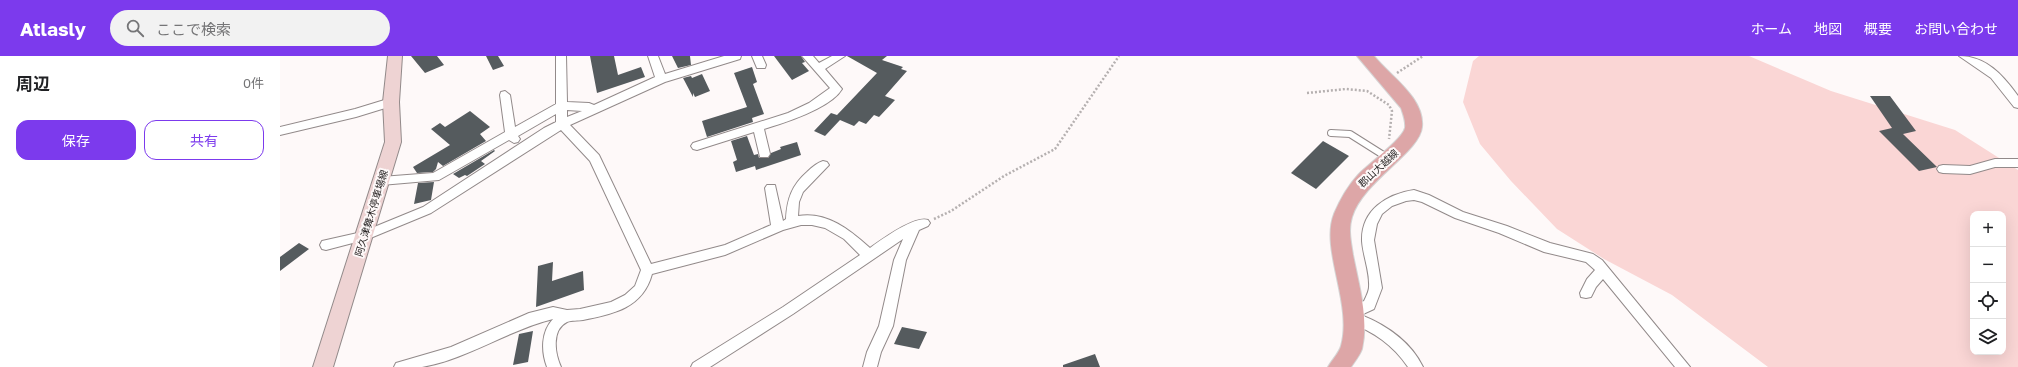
<!DOCTYPE html>
<html lang="ja">
<head>
<meta charset="utf-8">
<style>
  :root { --surface:#fff; --page:#f2f2f2; --text:#202124; --muted:#757577; --line:#e0e0e0; --accent:#7c3aed }
  body { margin:0; font-family:"Golos Text","Noto Sans JP",sans-serif; background:var(--page); color:var(--text) }
  .controls { position:absolute; right:12px; bottom:12px; display:grid; overflow:hidden; border-radius:8px; box-shadow:0 4px 16px #0002 }
  .controls button { width:36px; height:36px; display:grid; place-items:center; padding:0; border:0; border-bottom:1px solid var(--line); background:var(--surface); color:var(--text); font:20px sans-serif }
  .list { margin:0; padding:0; list-style:none }
  h2 { display:flex; justify-content:space-between; align-items:center; height:52px; margin:0; padding:0 16px; font-size:17px }
  h2 small { font-size:13px; font-weight:400; color:var(--muted) }
  .actions { display:flex; gap:8px; padding:12px 16px }
  .actions a { flex:1; padding:9px 0; border:1px solid var(--accent); border-radius:12px; text-align:center; font-size:14px; color:var(--accent) }
  .actions .main { background:var(--accent); color:#fff }
  .icon { flex:none; width:22px; height:22px; fill:none; stroke:currentColor; stroke-width:2; stroke-linecap:round; stroke-linejoin:round }
  .map { position:relative; flex:none; width:1738px; height:311px; overflow:hidden }
  header { display:flex; align-items:center; gap:24px; box-sizing:border-box; height:56px; padding:0 20px; background:var(--accent); color:#fff }
  header strong { font-size:19px }
  nav { display:flex; gap:22px; margin-inline-start:auto; font-size:14px }
  .search { width:280px; height:36px; background:var(--page); display:flex; align-items:center; gap:10px; box-sizing:border-box; padding:0 14px; border-radius:22px; color:var(--muted); font-size:15px }
  main { display:flex }
  aside { flex:1; background:var(--surface) }
  .map>svg:first-child { display:block }
</style>
</head>
<body>
<header>
<strong>Atlasly</strong>
<div class="search"><svg class="icon" aria-label="search" viewBox="0 0 24 24"><circle cx="10" cy="10" r="6"/><path d="M15 15l6 6"/></svg>ここで検索</div>
<nav><a>ホーム</a><a>地図</a><a>概要</a><a>お問い合わせ</a></nav>
</header>
<main>
<aside>
<h2>周辺<small>0件</small></h2>
<ul class="list">
</ul>
<div class="actions"><a class="main">保存</a><a>共有</a></div>
</aside>
<div class="map">
<svg width="1738" height="311" viewBox="0 0 1738 311">
  <rect width="100%" height="100%" fill="#fef9f9"/>
  <path fill="#fad6d5" fill-rule="evenodd" d="M 1199,0 L 1469,0 L 1551,35 L 1675,74 L 1738,114 L 1738,311 L 1488,311 L 1392,239 L 1324,203 L 1277,173 L 1231,125 L 1200,88 L 1183,46 L 1193,5 ZM 1693,158 L 1723,158 L 1723,296 L 1693,296 Z"/>
  <path fill="#555b5e" d="M 131,0 L 157,0 L 164,9 L 145,17 Z
    M 206,0 L 218,0 L 224,10 L 213,14 Z
    M 310,0 L 334,0 L 338,19 L 361,11 L 365,21 L 317,37 Z
    M 392,0 L 410,0 L 411,9 L 398,12 Z
    M 494,0 L 521,0 L 525,6 L 522,7 L 529,15 L 512,24 Z
    M 567,0 L 607,0 L 602,4 L 623,11 L 621,13 L 627,15 L 605,40 L 615,44 L 599,61 L 594,59 L 586,68 L 579,65 L 574,70 L 560,64 L 545,80 L 534,75 L 551,57 L 557,59 L 597,17 Z
    M 472,11 L 477,26 L 473,28 L 484,58 L 472,62 L 473,66 L 427,81 L 422,65 L 467,51 L 454,17 Z
    M 422,18 L 430,35 L 415,41 L 413,37 L 413,41 L 403,22 L 411,20 L 412,22 Z
    M 1590,40 L 1610,40 L 1636,75 L 1623,78 L 1657,111 L 1639,115 L 1599,75 L 1612,72 Z
    M 190,55 L 210,71 L 200,78 L 206,85 L 163,110 L 158,106 L 156,113 L 153,116 L 137,117 L 133,111 L 170,89 L 151,73 L 160,67 L 165,71 Z
    M 467,80 L 474,99 L 478,98 L 479,102 L 488,102 L 491,97 L 501,93 L 500,91 L 517,86 L 521,99 L 476,114 L 475,110 L 456,116 L 453,106 L 457,104 L 451,85 Z
    M 1043,85 L 1069,100 L 1036,133 L 1011,117 Z
    M 214,94 L 215,95 L 201,105 L 205,108 L 187,120 L 185,119 L 179,122 L 173,118 Z
    M 154,126 L 151,144 L 134,148 L 138,127 Z
    M 19,187 L 29,193 L 0,215 L 0,201 Z
    M 273,206 L 272,225 L 303,215 L 304,234 L 256,251 L 258,210 Z
    M 622,271 L 647,276 L 639,293 L 614,288 Z
    M 253,275 L 248,306 L 233,309 L 239,278 Z
    M 815,298 L 820,311 L 783,311 L 783,309 Z"/>
  <g fill="none" stroke-linecap="round" stroke-linejoin="round">
    <defs>
      <path id="service" d="M 1051,77 L 1070,78 L 1108,102"/>
      <path id="minor" d="M 276,0 L 286,0 L 287,46 L 309,47 L 314,49 L 375,21 L 368,0 L 378,0 L 385,18 L 444,0 L 461,0 L 460,3 L 385,26 L 290,69 L 319,99 L 371,208 L 445,189 L 491,169 L 485,132 L 487,129 L 495,129 L 503,165 L 506,163 C 507,143 512,129 527,116 C 532,111 537,107 543,105 L 547,106 L 549,109 L 523,136 L 519,146 L 518,160 C 547,155 570,174 590,192 C 601,184 635,159 648,164 L 650,167 L 648,170 L 639,174 L 626,204 L 613,270 L 601,296 L 597,311 L 583,311 L 587,296 L 599,270 L 614,204 L 623,183 L 513,258 L 441,304 L 430,311 L 411,311 L 413,307 L 503,251 L 580,199 L 564,183 L 545,172 L 532,169 L 521,169 L 503,174 L 445,199 L 372,218 C 363,252 333,258 303,264 C 298,265 292,264 287,266 C 271,274 275,298 281,311 L 267,311 C 261,295 261,276 273,263 C 228,274 188,303 142,311 C 133,311 123,311 114,311 L 116,307 L 171,291 L 249,257 L 273,251 L 287,254 L 300,253 L 331,246 L 345,239 L 355,230 L 361,214 L 310,105 L 281,74 L 151,157 L 88,183 L 46,194 L 42,193 L 40,189 L 42,185 L 82,176 L 143,151 L 264,72 L 276,66 L 276,58 L 238,80 L 240,83 L 238,86 L 234,87 L 229,84 L 159,124 L 101,129 L 97,128 L 95,125 L 97,122 L 101,121 L 153,117 L 225,76 L 220,39 L 221,36 L 225,35 L 230,39 L 235,71 L 276,48 ZM 287,54 L 302,55 L 287,61 Z
        M 472,0 L 482,0 L 486,9 L 485,12 L 477,12 Z
        M 522,0 L 533,0 L 539,7 L 552,0 L 565,0 L 545,13 L 562,33 C 551,52 504,67 484,73 L 490,98 L 488,101 L 480,101 L 474,76 L 417,94 L 413,93 L 411,90 L 413,87 L 508,57 L 529,47 L 550,32 Z
        M 1679,0 C 1706,0 1723,19 1738,40 L 1738,52 L 1734,51 L 1711,22 Z
        M 111,42 L 115,43 L 116,46 L 115,49 L 76,61 L 0,79 L 0,71 L 75,53 Z
        M 1715,103 L 1738,103 L 1738,111 L 1715,111 L 1690,118 L 1663,117 L 1659,116 L 1657,113 L 1659,110 L 1663,109 L 1690,110 Z
        M 1134,134 L 1149,139 L 1183,156 L 1227,170 L 1270,187 L 1313,198 L 1322,204 L 1410,311 L 1395,311 L 1323,223 L 1316,231 L 1311,241 L 1306,242 L 1301,241 L 1300,237 L 1307,223 L 1315,214 L 1306,206 L 1264,196 L 1219,177 L 1175,162 L 1142,146 L 1134,144 L 1126,145 L 1112,150 L 1102,158 L 1097,168 L 1094,184 L 1102,232 L 1094,253 L 1081,259 C 1106,269 1131,286 1143,311 L 1128,311 C 1113,289 1094,276 1069,266 C 1063,254 1074,250 1084,245 C 1086,241 1089,235 1089,231 C 1090,216 1083,200 1082,185 C 1081,154 1107,138 1134,134 Z"/>
      <path id="secondary" d="M 108,0 L 122,0 L 119,46 L 121,86 L 53,311 L 33,311 L 105,86 L 103,46 Z"/>
      <path id="primary" d="M 1077,0 L 1094,0 C 1110,20 1145,42 1142,71 C 1140,96 1083,125 1072,161 C 1068,174 1071,186 1073,199 C 1079,230 1089,262 1082,293 C 1080,299 1075,305 1071,311 L 1048,311 C 1052,304 1059,297 1061,290 C 1073,248 1040,193 1054,158 C 1060,144 1067,131 1078,119 C 1087,109 1122,84 1125,72 C 1126,65 1123,58 1121,52 Z"/>
    </defs>
    <use href="#service" stroke="#928a8a" stroke-width="8"/>
    <use href="#minor" stroke="#928a8a" stroke-width="2"/>
    <use href="#secondary" stroke="#928a8a" stroke-width="2"/>
    <use href="#primary" stroke="#d5d4d4" stroke-width="2"/>
    <path stroke="#b5b0b0" stroke-width="2.5" stroke-dasharray="2 2" stroke-linecap="butt" d="M 1117,17 L 1143,0
      M 1027,37 L 1066,33 L 1087,35 L 1109,49 L 1112,55 L 1109,83
      M 654,163 L 671,155 L 724,120 L 775,93 L 839,0"/>
    <use href="#service" stroke="#fff" stroke-width="6"/>
    <use href="#minor" fill="#fff" fill-rule="evenodd"/>
    <use href="#secondary" fill="#eed3d3" fill-rule="evenodd"/>
    <use href="#primary" fill="#dda6a7" fill-rule="evenodd"/>
  </g>
  <g text-anchor="middle" dominant-baseline="central" stroke-width="4" stroke-linejoin="round" paint-order="stroke">
    <g font-size="10" fill="#2c2828" stroke="#fef9f9">
      <text transform="translate(1098 112) rotate(-43)">郡山大越線</text>
      <text transform="translate(91 157) rotate(-73)">阿久津舞木停車場線</text>
    </g>
  </g>
</svg>
<div class="controls">
<button>+</button>
<button>−</button>
<button><svg class="icon" aria-label="locate" viewBox="0 0 24 24"><circle cx="12" cy="12" r="6"/><path d="M12 2v4M12 18v4M2 12h4M18 12h4"/></svg></button>
<button><svg class="icon" aria-label="layers" viewBox="0 0 24 24"><path d="M12 4l9 5-9 5-9-5zM3 14l9 5 9-5"/></svg></button>
</div>
</div>
</main>
</body>
</html>
